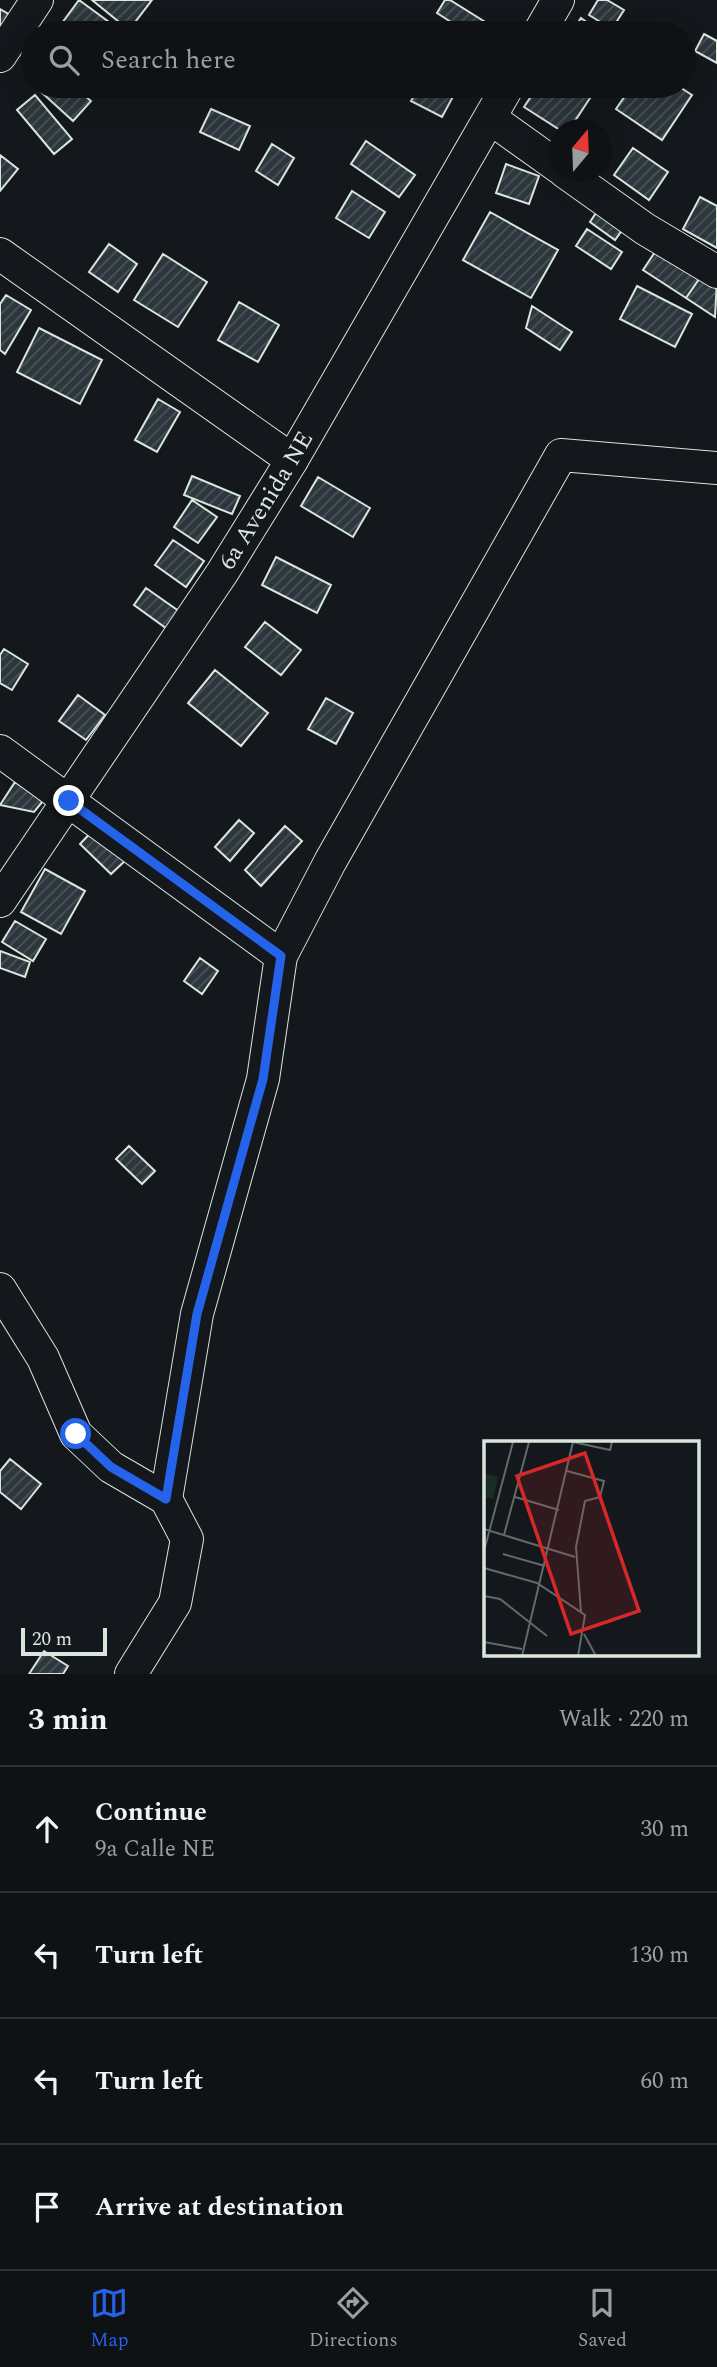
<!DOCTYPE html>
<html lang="en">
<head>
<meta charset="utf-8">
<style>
  :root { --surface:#0f1215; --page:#181b1e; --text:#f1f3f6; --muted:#9b9ea0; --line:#2f3234; --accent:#2563eb }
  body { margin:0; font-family:Spectral,serif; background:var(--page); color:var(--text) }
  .compass { position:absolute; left:549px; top:119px; width:63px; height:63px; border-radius:50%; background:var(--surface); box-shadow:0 7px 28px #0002; rotate:19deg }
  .scale { position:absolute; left:21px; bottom:18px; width:86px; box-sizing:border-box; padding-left:7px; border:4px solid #d8e6dc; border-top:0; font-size:19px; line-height:24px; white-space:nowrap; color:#d8e6dc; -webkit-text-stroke:5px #14181c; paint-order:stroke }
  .stop { position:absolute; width:21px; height:21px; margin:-16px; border:5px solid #2563eb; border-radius:50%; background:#fff }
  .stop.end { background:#2563eb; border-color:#fff; box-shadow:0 2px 7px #0008 }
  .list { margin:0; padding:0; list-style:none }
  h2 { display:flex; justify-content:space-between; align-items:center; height:91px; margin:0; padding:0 28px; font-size:30px }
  h2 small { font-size:23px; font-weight:400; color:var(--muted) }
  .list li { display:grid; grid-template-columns:46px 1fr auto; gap:21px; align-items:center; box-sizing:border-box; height:126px; padding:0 28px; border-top:2px solid var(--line) }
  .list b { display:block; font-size:26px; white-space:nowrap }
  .list p { margin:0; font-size:23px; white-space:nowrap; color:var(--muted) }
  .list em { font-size:23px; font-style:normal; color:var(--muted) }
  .icon { flex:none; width:38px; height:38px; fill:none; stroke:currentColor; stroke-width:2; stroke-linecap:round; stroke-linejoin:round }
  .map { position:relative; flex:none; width:717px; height:1674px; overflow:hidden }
  .search { position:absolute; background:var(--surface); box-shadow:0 7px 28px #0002; left:21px; right:21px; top:21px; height:77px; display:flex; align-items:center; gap:18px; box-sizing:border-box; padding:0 24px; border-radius:38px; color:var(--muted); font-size:26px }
  .sheet { height:595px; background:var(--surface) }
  nav { display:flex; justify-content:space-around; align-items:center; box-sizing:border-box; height:98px; border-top:2px solid var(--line); background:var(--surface); font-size:19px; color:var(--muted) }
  nav a { display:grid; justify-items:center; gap:4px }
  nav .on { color:var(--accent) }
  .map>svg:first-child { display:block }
</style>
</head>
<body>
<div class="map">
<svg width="717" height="1674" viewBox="0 0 717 1674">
  <defs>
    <pattern id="building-hatch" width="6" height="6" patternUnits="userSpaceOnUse" patternTransform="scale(1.75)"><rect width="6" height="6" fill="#2c363c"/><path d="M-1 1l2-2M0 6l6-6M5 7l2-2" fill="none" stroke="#4a5358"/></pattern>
  </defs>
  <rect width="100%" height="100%" fill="#14181c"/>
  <path fill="url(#building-hatch)" stroke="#d8e6dc" stroke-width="2" d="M 79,0 L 124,33 L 76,33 L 62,23 Z
    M 92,0 L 152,0 L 129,30 Z
    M 445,0 L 450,0 L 490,25 L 484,33 L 468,33 L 437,13 Z
    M 598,0 L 607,0 L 624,10 L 612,29 L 589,15 Z
    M 0,9 L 19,20 L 0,40 Z
    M 581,18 L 602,33 L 571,33 Z
    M 704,34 L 717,41 L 717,63 L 695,51 Z
    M 42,86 L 73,86 L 91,101 L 73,121 L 39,90 Z
    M 420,86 L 446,86 L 456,91 L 442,117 L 411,101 Z
    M 538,86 L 570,86 L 590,98 L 569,130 L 560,130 L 524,107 Z
    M 632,86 L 678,86 L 692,95 L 662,140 L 616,109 Z
    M 35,95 L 72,139 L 54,154 L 17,110 Z
    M 211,109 L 250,126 L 239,150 L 200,132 Z
    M 366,141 L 415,175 L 399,197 L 351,164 Z
    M 272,144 L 294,158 L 278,185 L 256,171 Z
    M 633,148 L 668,172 L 649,200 L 614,175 Z
    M 0,155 L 18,169 L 0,191 Z
    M 506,164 L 539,176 L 529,204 L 496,193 Z
    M 352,191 L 385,212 L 369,238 L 336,218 Z
    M 700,197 L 717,206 L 717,248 L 683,229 Z
    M 602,204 L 628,222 L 615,240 L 590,222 Z
    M 490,212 L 558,250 L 531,298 L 463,260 Z
    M 587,229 L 622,252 L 611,269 L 576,246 Z
    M 661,243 L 704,272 L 686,298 L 643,270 Z
    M 109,244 L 137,264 L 118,292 L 89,272 Z
    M 163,254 L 207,282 L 178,327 L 134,300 Z
    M 704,272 L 717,280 L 715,317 L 686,298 Z
    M 637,286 L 692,314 L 675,347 L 620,319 Z
    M 6,295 L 31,310 L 5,354 L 0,350 L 0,304 Z
    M 239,302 L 279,325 L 258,362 L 218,340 Z
    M 532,306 L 572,332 L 560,350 L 526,328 Z
    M 39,328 L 102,360 L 80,404 L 17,372 Z
    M 158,399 L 180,412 L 157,452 L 135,440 Z
    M 192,476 L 240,496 L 232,514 L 184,495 Z
    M 318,477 L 370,508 L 353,537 L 301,506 Z
    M 192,500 L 217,517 L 198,543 L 174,527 Z
    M 173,540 L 204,561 L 186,587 L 155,565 Z
    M 276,557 L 331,585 L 317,613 L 262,585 Z
    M 146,588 L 183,614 L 170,631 L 134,605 Z
    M 265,622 L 301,650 L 281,675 L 245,647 Z
    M 4,649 L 28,664 L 12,690 L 0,683 L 0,655 Z
    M 215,670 L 268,713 L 241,746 L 188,703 Z
    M 78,695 L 105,715 L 86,740 L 59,721 Z
    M 326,698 L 353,713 L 336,744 L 308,729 Z
    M 15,782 L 43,801 L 34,812 L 0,805 Z
    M 239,820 L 254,833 L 230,861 L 215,847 Z
    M 285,826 L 302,841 L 261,886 L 245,870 Z
    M 96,827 L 128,858 L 111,874 L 80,844 Z
    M 45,869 L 85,891 L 61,934 L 21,912 Z
    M 15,921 L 46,939 L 33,961 L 2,942 Z
    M 0,951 L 30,962 L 25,977 L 0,968 Z
    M 200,958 L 218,971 L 202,994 L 184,981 Z
    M 129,1146 L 155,1171 L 142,1184 L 116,1159 Z
    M 10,1459 L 41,1484 L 21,1509 L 0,1492 L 0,1471 Z
    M 44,1651 L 68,1666 L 63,1674 L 29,1674 Z"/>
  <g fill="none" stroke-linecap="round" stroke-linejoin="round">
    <defs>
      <g id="minor">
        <path d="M 539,33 L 558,0"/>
        <path d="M 0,56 L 37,0"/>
        <path d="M 490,118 L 560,168"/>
        <path d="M 565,172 L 645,229 L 717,272"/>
        <path d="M 0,254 L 292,460"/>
        <path d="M 0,751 L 281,956"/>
        <path id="s1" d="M 0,901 L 222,573 L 292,460 L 508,86"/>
        <path d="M 0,1289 L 43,1358 L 76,1434 L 111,1467 L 166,1499 L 187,1539 L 175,1603 L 131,1674"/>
        <path d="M 166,1499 L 197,1314 L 263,1079 L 281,956 L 330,862 L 561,455 L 717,468"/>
      </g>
    </defs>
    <use href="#minor" stroke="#d8e6dc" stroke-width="34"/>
    <use href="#minor" stroke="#14181c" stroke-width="32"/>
  </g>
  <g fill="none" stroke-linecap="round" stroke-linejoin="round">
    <path stroke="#2563eb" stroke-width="9" d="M 69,801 L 281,956 L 263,1079 L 197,1314 L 166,1499 L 111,1467 L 76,1434"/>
  </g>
  <g text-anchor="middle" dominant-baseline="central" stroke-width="5" stroke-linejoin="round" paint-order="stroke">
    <g font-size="24" fill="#d8e6dc" stroke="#14181c">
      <text stroke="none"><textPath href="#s1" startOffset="481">6a Avenida NE</textPath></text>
    </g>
  </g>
  <g transform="translate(484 1441)">
    <rect width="215" height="215" fill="#14181c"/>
    <path d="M 0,32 L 14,36 L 9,58 L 0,56 Z" fill="#1a2d24"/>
    <path fill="none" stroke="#626a69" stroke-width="2" d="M 89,1 L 126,9 L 128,1M 83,30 L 120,40 L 116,56 L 101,60 L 92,106 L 97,171M 31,56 L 75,69M 0,88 L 91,116M 20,94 L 45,1M 0,110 L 29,1M 19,113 L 61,125M 0,127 L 53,142 L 101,174 L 94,215M 0,155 L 16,158 L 63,195M 100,193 L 112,215M 0,201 L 38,208M 38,215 L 89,1"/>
    <path fill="#d62828" fill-opacity="0.15" stroke="#d62828" stroke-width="3.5" d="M 101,12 L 155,170 L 87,193 L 33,35 Z"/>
    <rect width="215" height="215" fill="none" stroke="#d8e6dc" stroke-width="3.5"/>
  </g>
</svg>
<svg class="compass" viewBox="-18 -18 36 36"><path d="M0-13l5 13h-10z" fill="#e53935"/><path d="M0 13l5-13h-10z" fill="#9b9ea0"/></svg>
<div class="scale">20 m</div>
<div class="stop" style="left:76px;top:1434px"></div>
<div class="stop end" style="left:69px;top:801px"></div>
<div class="search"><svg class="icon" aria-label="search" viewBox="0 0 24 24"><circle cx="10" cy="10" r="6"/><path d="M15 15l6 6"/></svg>Search here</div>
</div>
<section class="sheet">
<h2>3 min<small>Walk · 220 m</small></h2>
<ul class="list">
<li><svg class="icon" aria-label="ahead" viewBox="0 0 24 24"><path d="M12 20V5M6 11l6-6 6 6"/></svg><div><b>Continue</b><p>9a Calle NE</p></div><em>30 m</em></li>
<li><svg class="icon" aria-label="left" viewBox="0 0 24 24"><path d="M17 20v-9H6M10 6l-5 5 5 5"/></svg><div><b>Turn left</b></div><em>130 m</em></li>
<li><svg class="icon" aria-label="left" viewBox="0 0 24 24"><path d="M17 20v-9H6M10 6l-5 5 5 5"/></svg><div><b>Turn left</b></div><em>60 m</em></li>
<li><svg class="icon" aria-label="arrive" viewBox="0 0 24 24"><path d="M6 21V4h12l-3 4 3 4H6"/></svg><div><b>Arrive at destination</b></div></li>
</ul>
</section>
<nav>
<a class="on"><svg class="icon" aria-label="map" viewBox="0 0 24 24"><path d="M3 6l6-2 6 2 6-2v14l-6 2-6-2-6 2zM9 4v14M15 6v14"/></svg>Map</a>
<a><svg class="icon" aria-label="directions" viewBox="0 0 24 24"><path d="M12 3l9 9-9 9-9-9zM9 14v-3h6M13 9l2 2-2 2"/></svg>Directions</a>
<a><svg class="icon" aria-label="saved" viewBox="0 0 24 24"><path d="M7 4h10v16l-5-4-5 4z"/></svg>Saved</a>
</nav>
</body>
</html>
